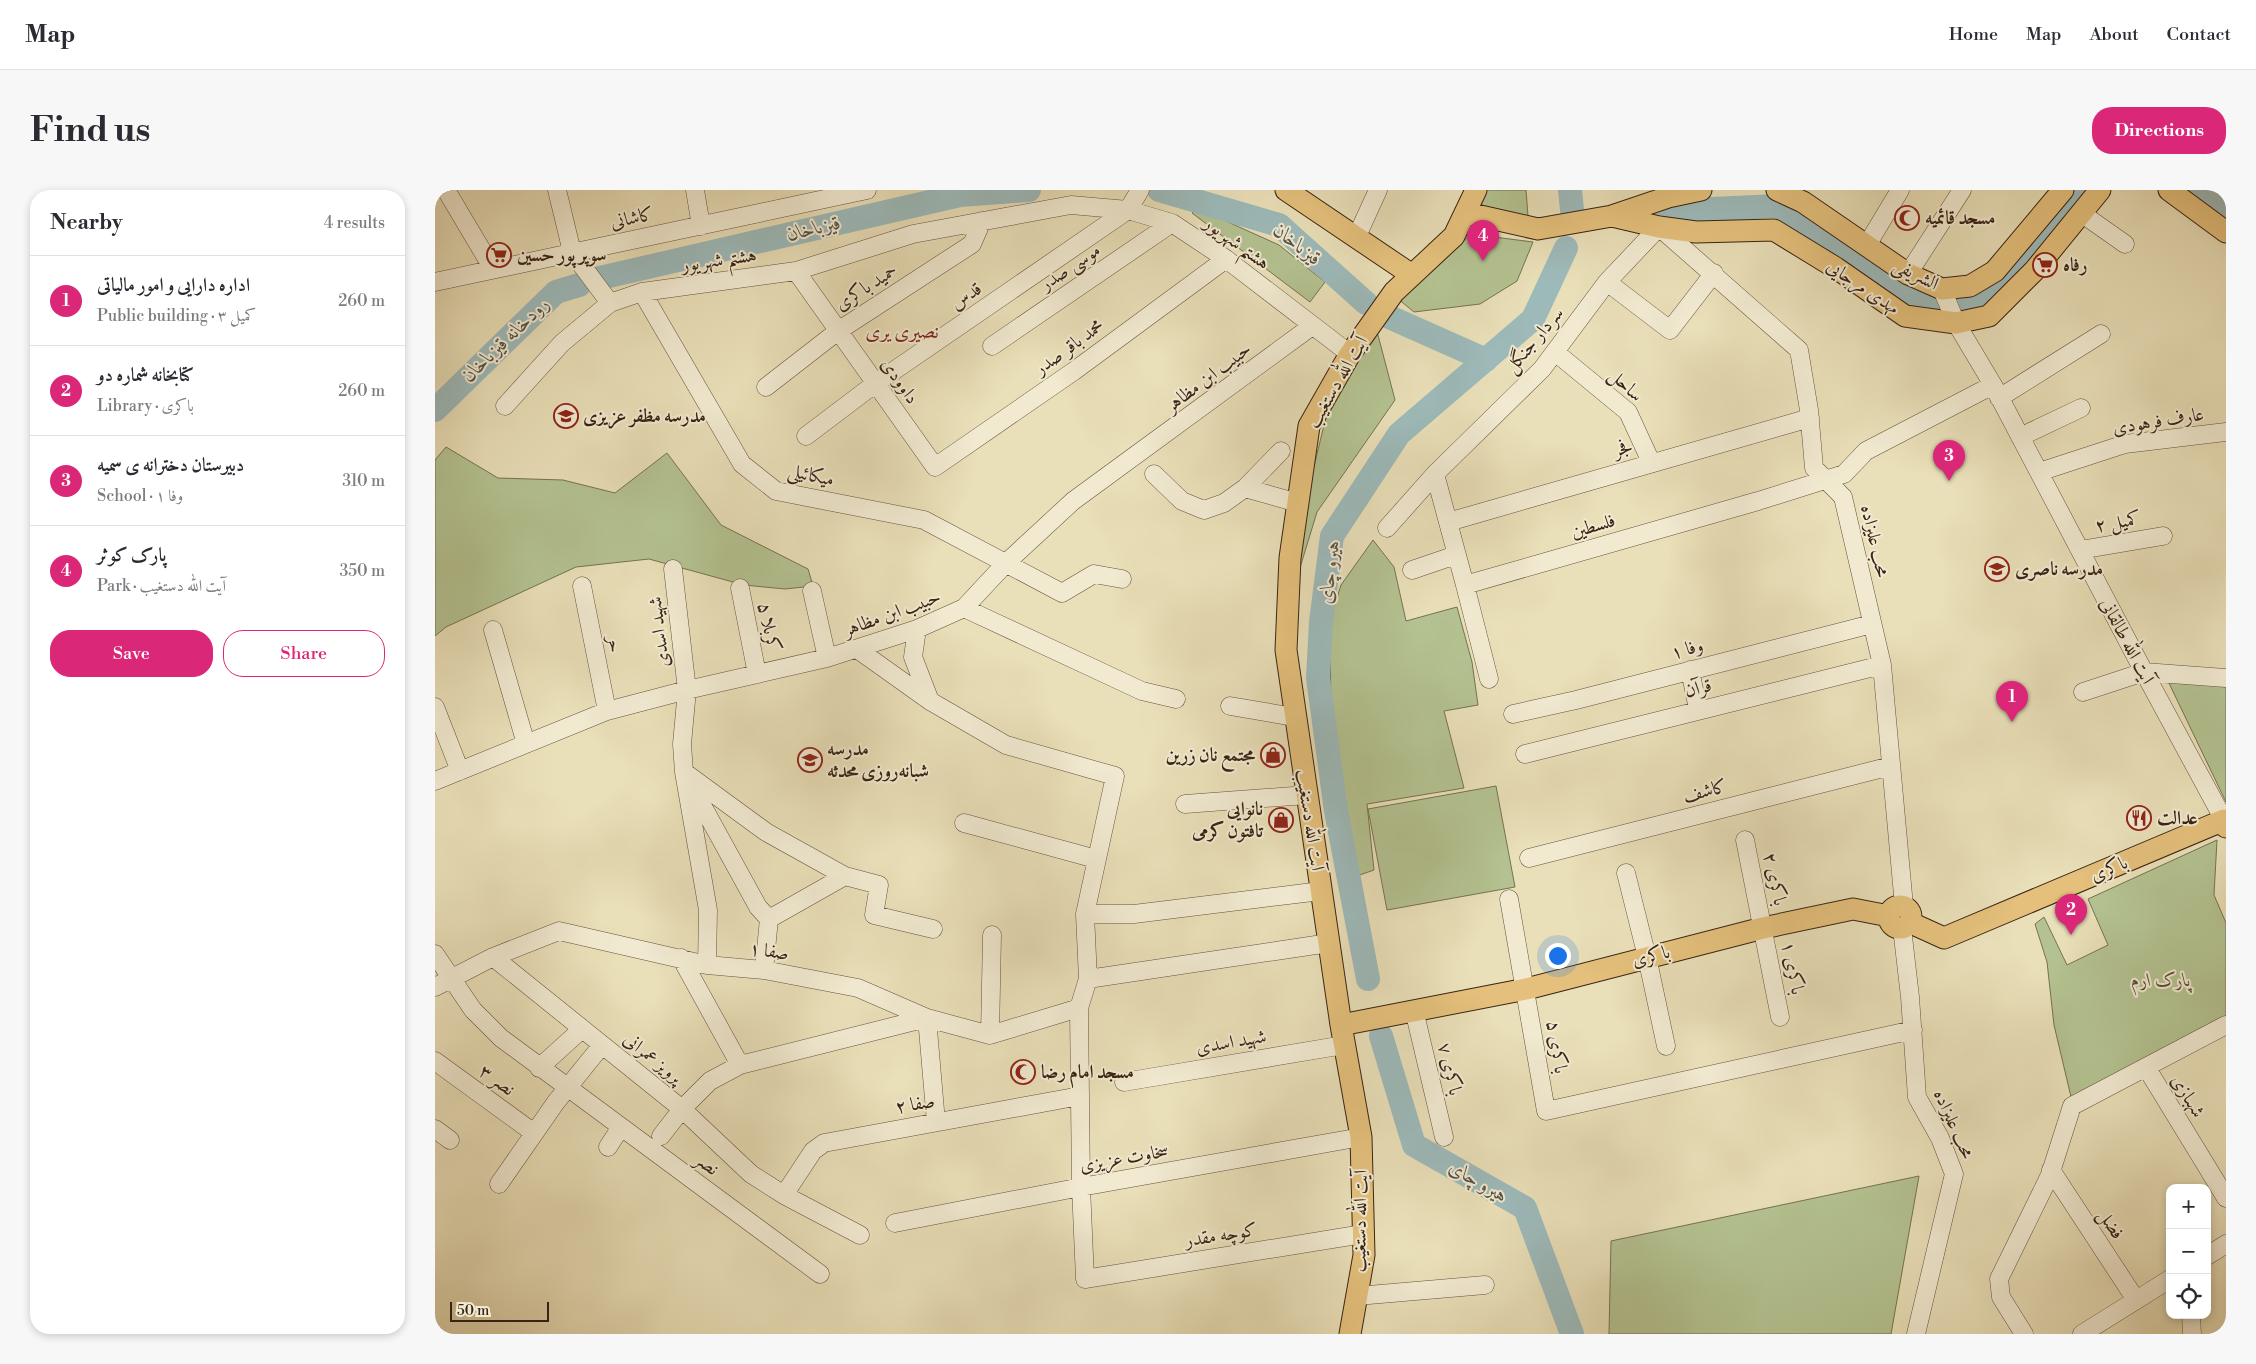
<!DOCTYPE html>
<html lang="en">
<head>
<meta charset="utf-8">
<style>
  :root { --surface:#fff; --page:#f7f7f7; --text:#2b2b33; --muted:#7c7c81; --line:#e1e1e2; --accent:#db2777 }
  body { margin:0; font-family:"Libre Bodoni",Amiri,serif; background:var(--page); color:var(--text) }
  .controls { position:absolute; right:15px; bottom:15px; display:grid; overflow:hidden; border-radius:10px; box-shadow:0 2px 8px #0003 }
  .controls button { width:45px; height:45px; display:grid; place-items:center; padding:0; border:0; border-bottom:1px solid var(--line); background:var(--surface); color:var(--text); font:25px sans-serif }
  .scale { position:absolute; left:15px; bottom:12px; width:99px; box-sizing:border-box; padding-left:5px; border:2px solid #392314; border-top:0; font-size:14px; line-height:18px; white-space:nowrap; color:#392314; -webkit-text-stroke:4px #f1ead1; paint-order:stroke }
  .you { position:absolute; left:1122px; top:765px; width:18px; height:18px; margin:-12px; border:4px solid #fff; border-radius:50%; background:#1a73e8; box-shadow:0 0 0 8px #1a73e833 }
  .badge { display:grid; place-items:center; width:32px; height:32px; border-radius:50%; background:var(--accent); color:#fff; font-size:16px; font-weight:700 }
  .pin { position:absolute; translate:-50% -41px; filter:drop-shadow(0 1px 2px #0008) }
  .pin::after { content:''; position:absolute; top:26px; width:18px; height:15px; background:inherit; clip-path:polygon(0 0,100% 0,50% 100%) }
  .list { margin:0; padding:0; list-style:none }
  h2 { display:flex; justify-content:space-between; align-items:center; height:65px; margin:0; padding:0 20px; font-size:21px }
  h2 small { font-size:16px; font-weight:400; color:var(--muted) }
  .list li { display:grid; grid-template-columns:32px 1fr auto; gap:15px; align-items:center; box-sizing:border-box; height:90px; padding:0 20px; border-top:1px solid var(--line) }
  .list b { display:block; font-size:19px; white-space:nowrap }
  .list p { margin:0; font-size:16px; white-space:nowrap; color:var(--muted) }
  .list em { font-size:16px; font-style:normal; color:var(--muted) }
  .actions { display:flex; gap:10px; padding:15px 20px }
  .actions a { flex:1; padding:11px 0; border:1px solid var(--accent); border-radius:20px; text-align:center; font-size:18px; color:var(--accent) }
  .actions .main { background:var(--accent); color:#fff }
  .icon { flex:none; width:28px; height:28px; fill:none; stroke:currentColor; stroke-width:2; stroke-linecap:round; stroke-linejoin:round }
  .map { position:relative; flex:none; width:1791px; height:1144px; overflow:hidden; border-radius:20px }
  header { display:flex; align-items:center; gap:30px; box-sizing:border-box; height:70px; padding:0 25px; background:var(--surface); border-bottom:1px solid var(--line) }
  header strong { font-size:24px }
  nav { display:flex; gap:28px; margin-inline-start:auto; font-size:18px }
  .intro { display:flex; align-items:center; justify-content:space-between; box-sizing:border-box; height:120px; padding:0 30px }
  h1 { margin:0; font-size:35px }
  .button { padding:12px 22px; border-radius:20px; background:var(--accent); color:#fff; font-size:18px; font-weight:700 }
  main { display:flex; gap:30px; padding:0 30px }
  aside { flex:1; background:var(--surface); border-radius:20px; box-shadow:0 2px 8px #0003 }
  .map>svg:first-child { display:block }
</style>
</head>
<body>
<header>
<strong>Map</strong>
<nav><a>Home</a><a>Map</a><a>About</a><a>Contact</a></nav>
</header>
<div class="intro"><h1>Find us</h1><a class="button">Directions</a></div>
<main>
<aside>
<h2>Nearby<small>4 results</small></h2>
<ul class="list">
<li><span class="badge">1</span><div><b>اداره دارایی و امور مالیاتی</b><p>Public building · کمیل ۳</p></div><em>260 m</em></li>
<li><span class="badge">2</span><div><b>کتابخانه شماره دو</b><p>Library · باکری</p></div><em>260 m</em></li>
<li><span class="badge">3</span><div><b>دبیرستان دخترانه ی سمیه</b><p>School · وفا ۱</p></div><em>310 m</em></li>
<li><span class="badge">4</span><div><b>پارک کوثر</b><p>Park · آیت الله دستغیب</p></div><em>350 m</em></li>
</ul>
<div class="actions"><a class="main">Save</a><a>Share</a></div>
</aside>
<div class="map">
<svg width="1791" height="1144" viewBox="0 0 1791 1144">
  <rect width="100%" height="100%" fill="#e9dfb8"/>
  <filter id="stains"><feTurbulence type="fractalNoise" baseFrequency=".004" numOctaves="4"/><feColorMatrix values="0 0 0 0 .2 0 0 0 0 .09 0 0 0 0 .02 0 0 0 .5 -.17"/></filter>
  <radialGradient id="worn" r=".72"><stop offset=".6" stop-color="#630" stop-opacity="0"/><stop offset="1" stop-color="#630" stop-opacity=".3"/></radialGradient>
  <path fill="#b4c291" stroke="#767252" d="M 1049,0 L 1091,0 L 1093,26 L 1043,18 Z
    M 762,18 L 844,55 L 890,92 L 875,112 L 757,23 Z
    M 1036,44 L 1098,52 L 1082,91 L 1045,114 L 979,122 L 962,108 L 977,98 Z
    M 939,130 L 960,210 L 882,322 L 864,381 L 871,309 L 891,227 Z
    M 11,257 L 63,288 L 128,290 L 180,303 L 232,263 L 286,335 L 373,379 L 378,396 L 350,399 L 309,395 L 214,369 L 141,377 L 11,437 L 0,446 L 0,270 Z
    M 938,350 L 959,377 L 971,431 L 1022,417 L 1037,472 L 1043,515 L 1009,521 L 1029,598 L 932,614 L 939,680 L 919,687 L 896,530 L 895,430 L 906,395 Z
    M 1732,489 L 1791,496 L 1791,612 Z
    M 1061,596 L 1080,697 L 952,720 L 933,619 Z
    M 1782,650 L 1779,705 L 1791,733 L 1791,831 L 1637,911 L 1619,835 L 1612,772 L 1600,734 L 1609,727 L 1632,775 L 1673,755 L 1653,709 Z
    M 1484,986 L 1456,1144 L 1174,1144 L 1176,1051 Z"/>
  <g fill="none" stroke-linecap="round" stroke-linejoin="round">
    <path stroke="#9dbaba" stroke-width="24" d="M 724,0 L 844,35 L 931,113
      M 1135,0 L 1137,20
      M 1760,0 L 1786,20
      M 1230,21 L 1344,16 L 1457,96 L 1501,113
      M 165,88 L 525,5 L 594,0
      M 1529,117 L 1613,52 L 1648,0
      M 943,122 L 1051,170
      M 0,220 L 121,102 L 144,95
      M 933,789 L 901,621 L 883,488 L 886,432 L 897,346 L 964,244 L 1098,129 L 1131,58
      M 946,846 L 979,955 L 1090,1018 L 1137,1144"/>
    <defs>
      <path id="minor" d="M 11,0 L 58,79
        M 122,0 L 137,62 L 175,113
        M 260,0 L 266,36
        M 1646,23 L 1690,54
        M 922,46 L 943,0
        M 1432,55 L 1465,0
        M 361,81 L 500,277 L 639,181 L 791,69
        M 1473,84 L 1527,0
        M 0,92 L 432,0
        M 1172,92 L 1235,140 L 1279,83
        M 1507,99 L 1521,133 L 1558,195 L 1709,482 L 1789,630
        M 207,102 L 307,274 L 341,301 L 489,330 L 627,403 L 659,384 L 687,389
        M 557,156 L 737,33
        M 1120,162 L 1193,222 L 1216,272
        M 331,197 L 403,141 L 537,54 L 547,31
        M 1564,208 L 1666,144
        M 70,216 L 127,153 L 175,113 L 207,102 L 361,81 L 478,44 L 636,15 L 693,20 L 737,33 L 791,69 L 915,164
        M 371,246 L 441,193 L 693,20 L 705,0
        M 1585,247 L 1646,218
        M 846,261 L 810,298 L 863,313
        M 1604,282 L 1690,254 L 1791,242
        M 719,284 L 747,311 L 769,320 L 789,313 L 810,298
        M 1000,284 L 1030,395 L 1323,311 L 1409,284 L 1431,261 L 1558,195
        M 1013,332 L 1375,228
        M 952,338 L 1000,284 L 1107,179 L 1172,92 L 1224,37 L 1364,160 L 1374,220 L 1379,278 L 1408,307 L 1447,475 L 1469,716
        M 1645,360 L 1728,346
        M 238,379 L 252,500 L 247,554 L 249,582 L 273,720 L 272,775
        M 977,380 L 1021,365
        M 1030,395 L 1054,489
        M 147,396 L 172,521
        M 305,398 L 322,484
        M 377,401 L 392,468
        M 529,418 L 707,501 L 741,509
        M 482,439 L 478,467 L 495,511
        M 58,440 L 91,554
        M 422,459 L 495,511 L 571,555 L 680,586 L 650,724 L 653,789 L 644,818 L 646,997 L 650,1089 L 928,1044
        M 1255,480 L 1263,519
        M 1648,502 L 1709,482 L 1791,488
        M 795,516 L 859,527
        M 0,517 L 25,581
        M 1078,524 L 1141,510 L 1437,434
        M 1090,564 L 1447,475
        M 249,582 L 331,642 L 410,686 L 444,695 L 439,725 L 498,739
        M 0,591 L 172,521 L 252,500 L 392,468 L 482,439 L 529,418 L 571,373 L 638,311 L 877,136
        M 256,595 L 323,717 L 334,729 L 329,780
        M 750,614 L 872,605
        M 529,633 L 661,669
        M 1310,650 L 1345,827
        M 1094,668 L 1456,576
        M 1191,683 L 1212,767 L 1231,856
        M 1074,709 L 1111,921 L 1478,840
        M 650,724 L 699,724 L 886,701
        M 334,729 L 410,686
        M 1467,738 L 1475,807 L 1482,907 L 1505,948 L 1519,984 L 1481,1144
        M 0,764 L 38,820 L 66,848 L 385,1084
        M 58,767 L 247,919 L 316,984 L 349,1005 L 425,1045
        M 246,768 L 305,875 L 492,828 L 501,932
        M 653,789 L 894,753
        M 0,797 L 58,767 L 124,741 L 272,775 L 329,780 L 423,798 L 492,828 L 555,845 L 644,818
        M 979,820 L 1009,947
        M 555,845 L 557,745
        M 0,871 L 99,943
        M 1711,877 L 1791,1008
        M 104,878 L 147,839
        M 689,892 L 909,855
        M 0,939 L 15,950
        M 226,946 L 247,919 L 275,891 L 305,875
        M 173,957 L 186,937
        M 1616,980 L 1701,1110
        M 64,994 L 121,912 L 167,855
        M 349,1005 L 378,961 L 389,953 L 645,906
        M 460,1033 L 646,997 L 926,947
        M 1772,1066 L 1791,1054
        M 922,1106 L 1050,1095
        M 1756,1125 L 1757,1144
        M 1589,1144 L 1566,1107 L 1564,1089 L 1615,985 L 1637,916 L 1791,835
        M 1647,1144 L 1735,1089"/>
      <path id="major" d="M 851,0 L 977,85
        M 1342,0 L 1368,12 L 1473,84 L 1507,99 L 1535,96 L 1560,81 L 1628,0
        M 1734,0 L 1791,42
        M 1032,23 L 1103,39 L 1177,26 L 1233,7 L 1266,0
        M 1177,26 L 1224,37 L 1261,42 L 1339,40 L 1401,78 L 1470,126 L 1521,133 L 1554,126 L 1599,81 L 1665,0
        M1454 727a11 11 0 1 1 22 0a11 11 0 1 1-22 0Z
        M 1476,733 L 1509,748 L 1789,630 L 1791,637
        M 906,835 L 1091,799 L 1328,738 L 1418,719 L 1454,726
        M 915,1144 L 929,1065 L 926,947 L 906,835 L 851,460 L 855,368 L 874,236 L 915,164 L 959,102 L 1019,46 L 1041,0"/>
    </defs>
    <use href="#minor" stroke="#65523d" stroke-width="19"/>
    <use href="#major" stroke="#392314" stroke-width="23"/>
    <use href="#minor" stroke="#f1ead1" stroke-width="18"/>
    <use href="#major" stroke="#e4c07c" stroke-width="21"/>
  </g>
  <defs>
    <symbol id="mosque-ring" viewBox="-11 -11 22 22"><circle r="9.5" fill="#f1ead1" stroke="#8f2418" stroke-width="1.5"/><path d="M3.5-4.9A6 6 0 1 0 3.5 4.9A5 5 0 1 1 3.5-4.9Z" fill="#8f2418"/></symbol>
    <symbol id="supermarket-ring" viewBox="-11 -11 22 22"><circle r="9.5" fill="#f1ead1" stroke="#8f2418" stroke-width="1.5"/><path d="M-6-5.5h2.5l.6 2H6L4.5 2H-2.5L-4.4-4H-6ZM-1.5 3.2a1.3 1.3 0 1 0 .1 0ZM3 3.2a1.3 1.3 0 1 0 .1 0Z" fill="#8f2418"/></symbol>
    <symbol id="school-ring" viewBox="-11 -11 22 22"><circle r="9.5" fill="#f1ead1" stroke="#8f2418" stroke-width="1.5"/><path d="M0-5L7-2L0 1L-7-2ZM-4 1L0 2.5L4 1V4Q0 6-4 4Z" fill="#8f2418"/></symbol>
    <symbol id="shop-ring" viewBox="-11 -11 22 22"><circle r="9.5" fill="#f1ead1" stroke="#8f2418" stroke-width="1.5"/><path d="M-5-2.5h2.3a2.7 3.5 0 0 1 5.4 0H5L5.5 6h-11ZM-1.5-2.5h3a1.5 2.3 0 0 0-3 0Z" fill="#8f2418"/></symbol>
    <symbol id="restaurant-ring" viewBox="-11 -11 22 22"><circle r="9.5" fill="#f1ead1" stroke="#8f2418" stroke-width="1.5"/><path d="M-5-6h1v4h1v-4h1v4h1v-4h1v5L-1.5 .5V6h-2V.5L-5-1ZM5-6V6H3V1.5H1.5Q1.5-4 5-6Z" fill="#8f2418"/></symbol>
  </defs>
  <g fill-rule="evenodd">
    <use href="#mosque-ring" x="1458" y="14" width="28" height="28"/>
    <use href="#supermarket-ring" x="50" y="51" width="28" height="28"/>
    <use href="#supermarket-ring" x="1596" y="61" width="28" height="28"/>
    <use href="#school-ring" x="117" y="212" width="28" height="28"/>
    <use href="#school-ring" x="1548" y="365" width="28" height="28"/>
    <use href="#shop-ring" x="824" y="551" width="28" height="28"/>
    <use href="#school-ring" x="361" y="556" width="28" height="28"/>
    <use href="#restaurant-ring" x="1690" y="614" width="28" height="28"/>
    <use href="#shop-ring" x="832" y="616" width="28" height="28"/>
    <use href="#mosque-ring" x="574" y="868" width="28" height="28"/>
  </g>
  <g text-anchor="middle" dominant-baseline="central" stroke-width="4" stroke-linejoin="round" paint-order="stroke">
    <g font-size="19" fill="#392314" stroke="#f1ead1">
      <text transform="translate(197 28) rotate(-12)">کاشانی</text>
      <text transform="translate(802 53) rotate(36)">هشتم شهریور</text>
      <text transform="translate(284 70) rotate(-8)">هشتم شهریور</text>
      <text transform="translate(635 77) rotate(-34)">موسی صدر</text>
      <text transform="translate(1481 84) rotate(27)">الشریفی</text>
      <text transform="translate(431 97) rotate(-33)">حمید باکری</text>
      <text transform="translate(1428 97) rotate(34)">مهدی مرجایی</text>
      <text transform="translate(531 106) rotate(-34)">قدس</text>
      <text transform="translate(1099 150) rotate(-50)">سردار جنگل</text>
      <text transform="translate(634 157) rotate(-36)">محمد باقر صدر</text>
      <text transform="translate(773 187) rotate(-37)">حبیب ابن مظاهر</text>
      <text transform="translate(465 191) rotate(55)">داوودی</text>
      <text transform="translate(902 192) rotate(-60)">آیت الله دستغیب</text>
      <text transform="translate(1191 195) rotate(43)">ساحل</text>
      <text transform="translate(1723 231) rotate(-9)">عارف فرهودی</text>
      <text transform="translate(1188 258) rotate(-16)">فجر</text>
      <text transform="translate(376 285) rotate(12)">میکائیلی</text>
      <text transform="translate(1683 332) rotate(-10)">کمیل ۲</text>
      <text transform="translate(1158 336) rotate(-16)">فلسطین</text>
      <text transform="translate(1440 351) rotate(77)">محب علیزاده</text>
      <text transform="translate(457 423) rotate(-20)">حبیب ابن مظاهر</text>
      <text transform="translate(334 437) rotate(78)">کربلا ۵</text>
      <text transform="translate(224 442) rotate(-97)">شهید اسدی</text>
      <text transform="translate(1692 451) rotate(62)">آیت الله طالقانی</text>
      <text transform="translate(180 454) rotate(79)">حر</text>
      <text transform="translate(1252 459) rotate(-15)">وفا ۱</text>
      <text transform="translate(1263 498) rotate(-14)">قرآن</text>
      <text transform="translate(1270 601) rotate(-14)">کاشف</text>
      <text transform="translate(875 630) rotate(81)">آیت الله دستغیب</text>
      <text transform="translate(1674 679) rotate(-23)">باکری</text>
      <text transform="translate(1340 689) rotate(78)">باکری ۲</text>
      <text transform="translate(334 761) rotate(8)">صفا ۱</text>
      <text transform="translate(1216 766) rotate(-14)">باکری</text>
      <text transform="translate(1358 778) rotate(79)">باکری ۱</text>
      <text transform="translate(796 852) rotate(-10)">شهید اسدی</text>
      <text transform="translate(1122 857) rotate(81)">باکری ۵</text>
      <text transform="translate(218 868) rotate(39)">پرویز عمرانی</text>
      <text transform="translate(1015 879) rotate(77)">باکری ۷</text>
      <text transform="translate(62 890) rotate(36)">نصر ۳</text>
      <text transform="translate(1753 906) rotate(58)">شهبازی</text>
      <text transform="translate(480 914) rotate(-10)">صفا ۲</text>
      <text transform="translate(1519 934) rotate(66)">محب علیزاده</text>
      <text transform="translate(689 968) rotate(-10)">سخاوت عزیزی</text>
      <text transform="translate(272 974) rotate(36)">نصر</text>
      <text transform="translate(925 1031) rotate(-89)">آیت الله دستغیب</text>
      <text transform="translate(1676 1034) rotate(57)">فضل</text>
      <text transform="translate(786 1045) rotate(-9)">کوچه مقدر</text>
    </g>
    <g font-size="19" font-weight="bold" fill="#392314" stroke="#f1ead1" text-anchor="start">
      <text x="1490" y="28">مسجد قائمیه</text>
      <text x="82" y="65">سوپر پور حسین</text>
      <text x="1628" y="75">رفاه</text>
      <text x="148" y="226">مدرسه مظفر عزیزی</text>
      <text x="1580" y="379">مدرسه ناصری</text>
      <text x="392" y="559">مدرسه<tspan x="392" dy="22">شبانه‌روزی محدثه</tspan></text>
      <text x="820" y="565" text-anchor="end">مجتمع نان زرین</text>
      <text x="828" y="619" text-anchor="end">نانوایی<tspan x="828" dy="22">تافتون کرمی</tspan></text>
      <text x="1722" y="628">عدالت</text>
      <text x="606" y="882">مسجد امام رضا</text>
    </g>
    <g font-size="19" font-style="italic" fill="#584b33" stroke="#f1ead1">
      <text x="1726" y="790">پارک ارم</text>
    </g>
    <g font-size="20" font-style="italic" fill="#575046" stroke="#f1ead1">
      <text transform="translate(379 39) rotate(-13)">قیزباخان</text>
      <text transform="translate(862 55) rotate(38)">قیزباخان</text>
      <text transform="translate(71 150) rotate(-44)">رودخانه قیزباخان</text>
      <text transform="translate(895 382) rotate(-83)">هیرو چای</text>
      <text transform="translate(1043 992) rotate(30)">هیرو چای</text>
    </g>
    <g font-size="20" fill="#7a1f14" stroke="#f1ead1">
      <text x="467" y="142">نصیری یری</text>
    </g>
  </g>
  <rect width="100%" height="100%" filter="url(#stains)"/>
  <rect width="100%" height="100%" fill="url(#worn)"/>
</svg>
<div class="controls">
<button>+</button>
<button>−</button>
<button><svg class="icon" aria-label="locate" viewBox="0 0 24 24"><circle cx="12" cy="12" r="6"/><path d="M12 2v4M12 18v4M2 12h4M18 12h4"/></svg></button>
</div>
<div class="scale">50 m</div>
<div class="you"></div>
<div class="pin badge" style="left:1577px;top:532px">1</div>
<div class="pin badge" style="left:1636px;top:745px">2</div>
<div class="pin badge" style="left:1514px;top:291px">3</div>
<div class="pin badge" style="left:1048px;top:71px">4</div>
</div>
</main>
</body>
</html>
